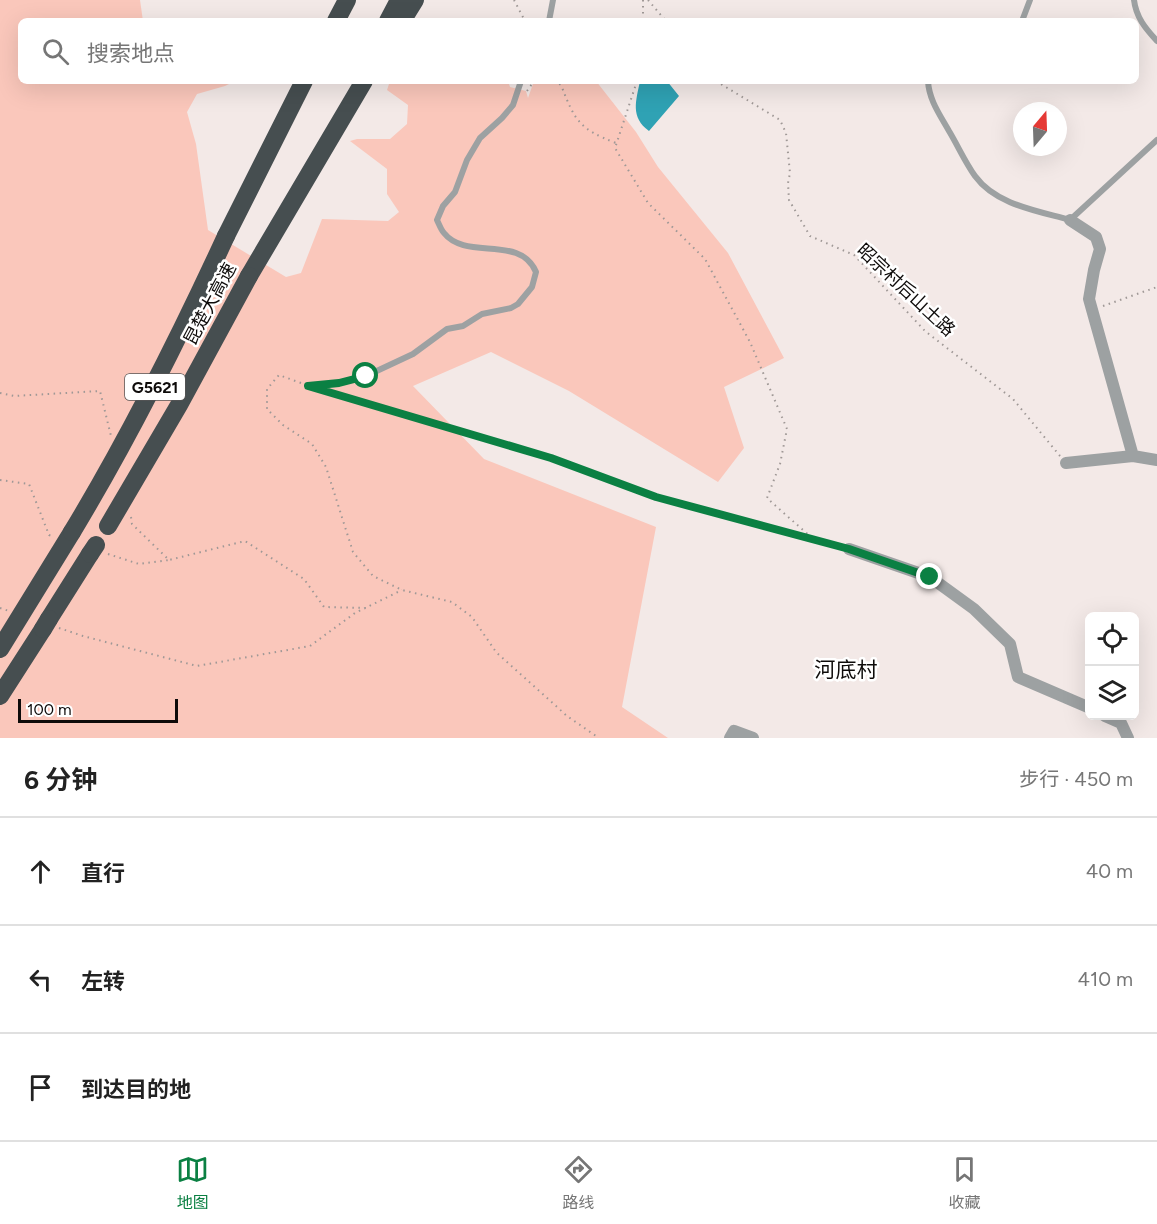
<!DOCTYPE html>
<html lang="zh">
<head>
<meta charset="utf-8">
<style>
  :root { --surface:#fff; --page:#f6f6f6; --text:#222; --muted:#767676; --line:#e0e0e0; --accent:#0b8043 }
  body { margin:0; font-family:Figtree,"Noto Sans SC",sans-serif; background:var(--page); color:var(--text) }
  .controls { position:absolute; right:18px; bottom:18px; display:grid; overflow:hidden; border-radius:9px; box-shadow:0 6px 24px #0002 }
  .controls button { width:54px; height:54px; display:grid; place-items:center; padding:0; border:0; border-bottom:2px solid var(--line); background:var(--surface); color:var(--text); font:30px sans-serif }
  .compass { position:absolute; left:1013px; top:102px; width:54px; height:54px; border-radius:50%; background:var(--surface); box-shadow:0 6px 24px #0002; rotate:19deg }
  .scale { position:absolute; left:18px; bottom:15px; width:160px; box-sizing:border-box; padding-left:6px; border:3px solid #0e0b0a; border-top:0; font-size:16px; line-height:21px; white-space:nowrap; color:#0e0b0a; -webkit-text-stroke:4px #fff; paint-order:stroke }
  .stop { position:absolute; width:18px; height:18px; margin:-14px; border:4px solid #0b8043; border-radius:50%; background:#fff }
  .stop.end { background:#0b8043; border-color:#fff; box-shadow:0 2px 6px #0008 }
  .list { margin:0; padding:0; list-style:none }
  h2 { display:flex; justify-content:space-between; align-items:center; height:78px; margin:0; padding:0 24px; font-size:26px }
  h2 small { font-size:20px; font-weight:400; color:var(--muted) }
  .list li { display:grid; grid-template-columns:39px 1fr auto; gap:18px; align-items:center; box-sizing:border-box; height:108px; padding:0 24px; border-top:2px solid var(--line) }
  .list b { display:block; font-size:22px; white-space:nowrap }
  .list em { font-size:20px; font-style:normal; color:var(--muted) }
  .icon { flex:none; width:33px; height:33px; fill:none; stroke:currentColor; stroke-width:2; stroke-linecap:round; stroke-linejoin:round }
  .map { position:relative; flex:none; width:1157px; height:738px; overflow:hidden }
  .search { position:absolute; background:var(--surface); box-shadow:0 6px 24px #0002; left:18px; right:18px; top:18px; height:66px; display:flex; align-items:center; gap:15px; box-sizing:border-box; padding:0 21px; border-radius:9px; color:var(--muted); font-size:22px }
  .sheet { height:402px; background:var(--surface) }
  nav { display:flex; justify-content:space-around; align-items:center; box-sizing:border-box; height:84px; border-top:2px solid var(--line); background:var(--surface); font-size:16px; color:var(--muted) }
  nav a { display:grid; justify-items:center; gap:3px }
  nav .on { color:var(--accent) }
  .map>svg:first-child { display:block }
</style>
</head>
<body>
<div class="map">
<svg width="1157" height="738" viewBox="0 0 1157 738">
  <rect width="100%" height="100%" fill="#f3e9e7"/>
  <path fill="#fac7bb" d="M 0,0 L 140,0 L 143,21 L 21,21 L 21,81 L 235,81 L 225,86 L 197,94 L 187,112 L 196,144 L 208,230 L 286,277 L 301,273 L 322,219 L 388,221 L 399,212 L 387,194 L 387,169 L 350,141 L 357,139 L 390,139 L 407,124 L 408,105 L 387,90 L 390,81 L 508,81 L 510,87 L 526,91 L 528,98 L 534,81 L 596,81 L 636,132 L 658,167 L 728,253 L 784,358 L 724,387 L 744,448 L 718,482 L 569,391 L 491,352 L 413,386 L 484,459 L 656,527 L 622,707 L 668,738 L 0,738 Z"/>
  <path fill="#2fa2b4" d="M 640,81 L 667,81 L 679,96 L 649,131 C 630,117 636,101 640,81 Z"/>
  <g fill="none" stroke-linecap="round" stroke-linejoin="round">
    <path stroke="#9f9896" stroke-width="2" stroke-dasharray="1.5 4.5" stroke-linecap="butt" d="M 514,0 L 525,21
      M 643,0 L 643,21
      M 648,0 L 666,21
      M 554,81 L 561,85 C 575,121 579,129 616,143
      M 637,81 L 615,148 L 648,203 L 705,259 L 750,342 L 787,429 L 780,464 L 767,498 L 813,539
      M 716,81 L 780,120 L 786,133 L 790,173 L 788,183 L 789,200 L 810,236 L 854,255 L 925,331 L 1013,399 L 1060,456
      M 527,91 L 534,81
      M 1103,306 L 1157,287
      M 301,383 L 279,375 L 267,389 L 267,409 L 283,425 L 312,444 L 326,467 L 353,552 L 373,576 L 402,590 L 452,602 L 472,617 L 496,652 L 567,716 L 599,738
      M 0,393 L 14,396 L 100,391 L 111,436
      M 332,393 L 551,458 L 656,497 L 838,546
      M 0,480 L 29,484 L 49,535 L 52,536
      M 131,517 L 132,524 L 169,560 L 245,541 L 304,579 L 324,607 L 366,608
      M 108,554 L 139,564 L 169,560
      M 0,608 L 9,611
      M 59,628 L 83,636 L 197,666 L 310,646 L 355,613 L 402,590"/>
    <path stroke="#9da1a2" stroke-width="6" d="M 1134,0 C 1136,17 1145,28 1157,41
      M 549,21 L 553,0
      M 1022,21 L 1030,0
      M 928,81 C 929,100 940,115 949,131 C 958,146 965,162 975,176 C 996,205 1038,211 1070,220 L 1157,140
      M 308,386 L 339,383 L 366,376 L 413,354 L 447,329 L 463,326 L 482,314 L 511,308 L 518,304 L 532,287 L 536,272 C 520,234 466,261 444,233 C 441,230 439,224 437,220 L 443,206 L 455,192 L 467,160 L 480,138 L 502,118 L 513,105 L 521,81"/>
    <path stroke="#9da1a2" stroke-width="12" d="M 1070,220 L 1096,237 L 1100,249 L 1094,270 L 1089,299 L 1133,456 L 1157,460
      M 1066,463 L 1133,456
      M 849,549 L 930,577 L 974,609 L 1010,644 L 1018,677 L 1090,708
      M 1105,716 L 1121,723 L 1128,738
      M 730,738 L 734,731 L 753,738"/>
    <path stroke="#464e50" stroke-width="18" d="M 336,21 L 347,0
      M 388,21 L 399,0
      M 402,21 L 415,0
      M 226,236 L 304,81
      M 249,276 L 364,81
      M 49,619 L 90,554
      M 0,649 L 72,532
      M 0,696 L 43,629"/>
    <path stroke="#464e50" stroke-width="18" d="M 108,526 L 179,405 L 249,276
      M 72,532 C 130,436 179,338 226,236
      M 90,554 L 96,545
      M 43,629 L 49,619"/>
  </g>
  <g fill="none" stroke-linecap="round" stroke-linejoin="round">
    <path stroke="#0b8043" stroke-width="8" d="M 366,376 L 339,383 L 308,386 L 551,458 L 656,497 L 849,549 L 930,577"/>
  </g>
  <g text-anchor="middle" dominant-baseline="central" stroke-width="5" stroke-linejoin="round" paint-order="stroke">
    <rect fill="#fff" stroke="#565454" stroke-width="1.5" x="125" y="374" width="60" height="26" rx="4.5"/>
    <g font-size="16" font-weight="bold" fill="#0e0b0a">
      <text x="155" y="387">G5621</text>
    </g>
    <g font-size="18" fill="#0e0b0a" stroke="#fff">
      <text transform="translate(906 290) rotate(43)">昭宗村后山土路</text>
      <text transform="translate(210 304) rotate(-62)">昆楚大高速</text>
    </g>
    <g font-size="21" fill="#0e0b0a" stroke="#fff">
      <text x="846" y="669">河底村</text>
    </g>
  </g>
</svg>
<div class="controls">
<button><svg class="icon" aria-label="locate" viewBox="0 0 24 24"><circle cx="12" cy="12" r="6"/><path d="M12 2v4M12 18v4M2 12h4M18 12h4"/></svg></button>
<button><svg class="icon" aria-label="layers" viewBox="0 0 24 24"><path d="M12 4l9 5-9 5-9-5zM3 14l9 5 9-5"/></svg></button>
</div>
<svg class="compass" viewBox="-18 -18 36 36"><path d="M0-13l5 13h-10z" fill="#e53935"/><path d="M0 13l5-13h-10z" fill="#767676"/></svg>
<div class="scale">100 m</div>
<div class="stop" style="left:366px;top:376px"></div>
<div class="stop end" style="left:930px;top:577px"></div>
<div class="search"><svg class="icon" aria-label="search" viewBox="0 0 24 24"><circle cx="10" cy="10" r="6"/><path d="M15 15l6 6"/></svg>搜索地点</div>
</div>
<section class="sheet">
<h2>6 分钟<small>步行 · 450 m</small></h2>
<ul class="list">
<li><svg class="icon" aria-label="ahead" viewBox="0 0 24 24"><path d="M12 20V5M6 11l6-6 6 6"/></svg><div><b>直行</b></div><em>40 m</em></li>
<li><svg class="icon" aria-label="left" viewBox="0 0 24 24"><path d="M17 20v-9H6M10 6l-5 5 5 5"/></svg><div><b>左转</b></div><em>410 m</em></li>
<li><svg class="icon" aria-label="arrive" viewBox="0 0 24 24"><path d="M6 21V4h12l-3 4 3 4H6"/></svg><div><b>到达目的地</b></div></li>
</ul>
</section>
<nav>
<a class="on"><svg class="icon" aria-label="map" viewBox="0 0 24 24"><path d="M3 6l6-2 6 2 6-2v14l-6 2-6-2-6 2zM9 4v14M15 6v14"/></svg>地图</a>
<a><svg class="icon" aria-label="directions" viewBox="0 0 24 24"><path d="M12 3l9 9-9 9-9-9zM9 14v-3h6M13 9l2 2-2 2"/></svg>路线</a>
<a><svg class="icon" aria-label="saved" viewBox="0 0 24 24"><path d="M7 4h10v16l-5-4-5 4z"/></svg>收藏</a>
</nav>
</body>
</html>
